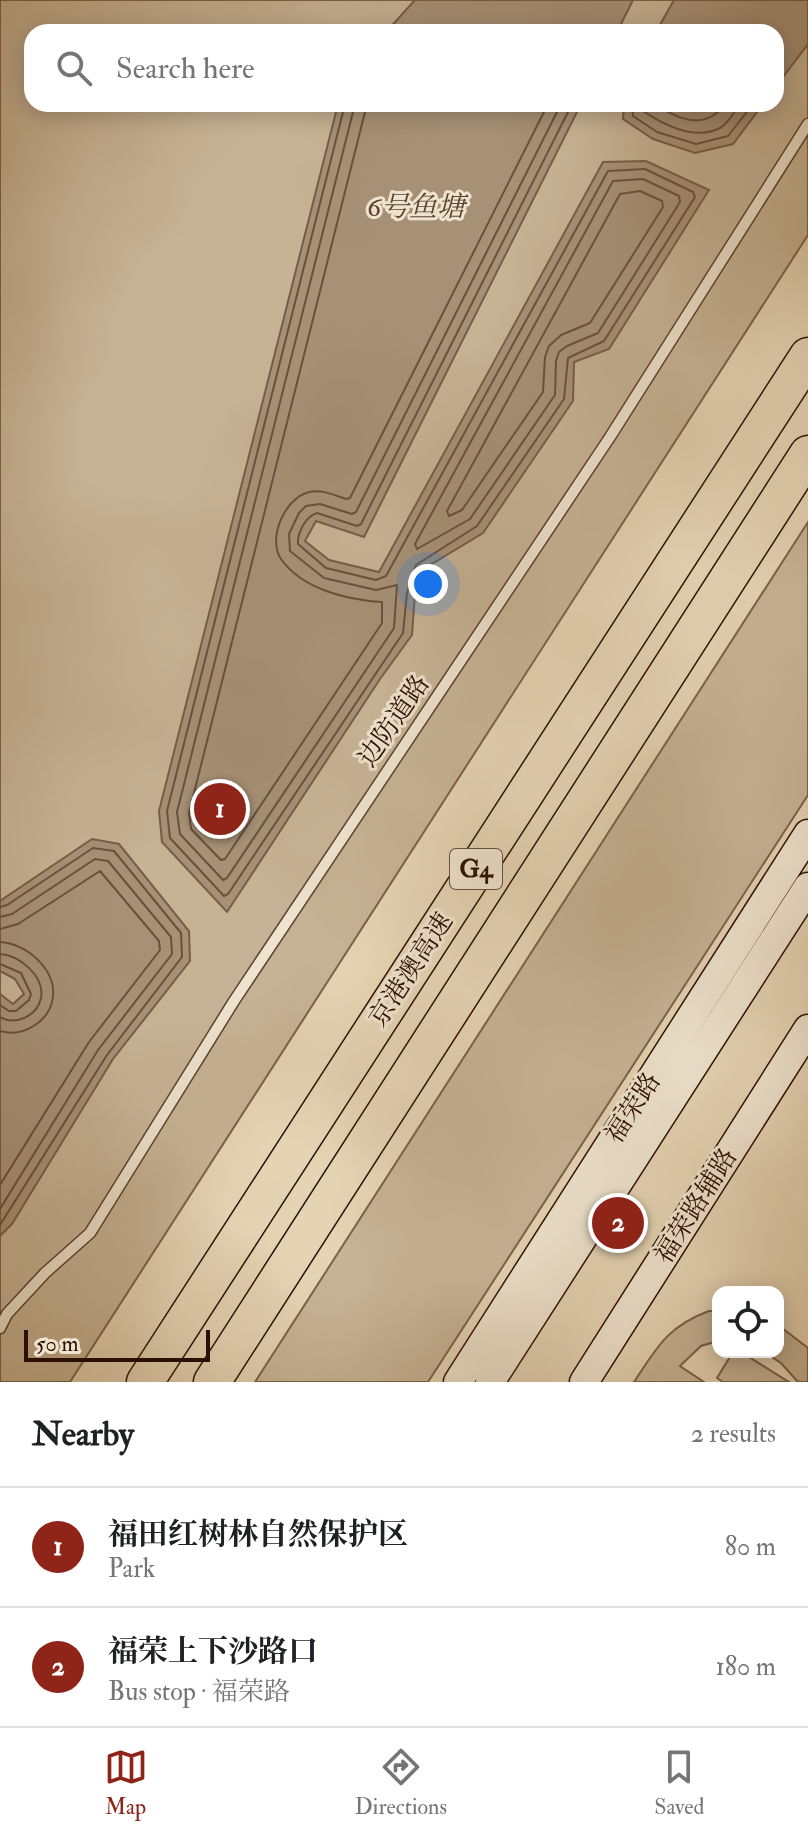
<!DOCTYPE html>
<html lang="en">
<head>
<meta charset="utf-8">
<style>
  :root { --surface:#fff; --page:#f2f2f2; --text:#202124; --muted:#757577; --line:#e0e0e0; --accent:#8f2418 }
  body { margin:0; font-family:"IM FELL Double Pica","Noto Serif SC",serif; background:var(--page); color:var(--text) }
  .controls { position:absolute; right:24px; bottom:24px; display:grid; overflow:hidden; border-radius:16px; box-shadow:0 4px 20px #0003 }
  .controls button { width:72px; height:72px; display:grid; place-items:center; padding:0; border:0; border-bottom:2px solid var(--line); background:var(--surface); color:var(--text); font:40px sans-serif }
  .scale { position:absolute; left:24px; bottom:20px; width:186px; box-sizing:border-box; padding-left:8px; border:4px solid #2d0f00; border-top:0; font-size:22px; line-height:28px; white-space:nowrap; color:#2d0f00; -webkit-text-stroke:6px #eee3ce; paint-order:stroke }
  .you { position:absolute; left:428px; top:584px; width:28px; height:28px; margin:-20px; border:6px solid #fff; border-radius:50%; background:#1a73e8; box-shadow:0 0 0 12px #1a73e833 }
  .badge { display:grid; place-items:center; width:52px; height:52px; border-radius:50%; background:var(--accent); color:#fff; font-size:26px; font-weight:700 }
  .pin { position:absolute; translate:-50% -50%; border:4px solid #fff; box-shadow:0 2px 8px #0006 }
  .list { margin:0; padding:0; list-style:none }
  h2 { display:flex; justify-content:space-between; align-items:center; height:104px; margin:0; padding:0 32px; font-size:34px }
  h2 small { font-size:26px; font-weight:400; color:var(--muted) }
  .list li { display:grid; grid-template-columns:52px 1fr auto; gap:24px; align-items:center; box-sizing:border-box; height:120px; padding:0 32px; border-top:2px solid var(--line) }
  .list b { display:block; font-size:30px; white-space:nowrap }
  .list p { margin:0; font-size:26px; white-space:nowrap; color:var(--muted) }
  .list em { font-size:26px; font-style:normal; color:var(--muted) }
  .icon { flex:none; width:44px; height:44px; fill:none; stroke:currentColor; stroke-width:2; stroke-linecap:round; stroke-linejoin:round }
  .map { position:relative; flex:none; width:808px; height:1382px; overflow:hidden }
  .search { position:absolute; background:var(--surface); box-shadow:0 4px 20px #0003; left:24px; right:24px; top:24px; height:88px; display:flex; align-items:center; gap:20px; box-sizing:border-box; padding:0 28px; border-radius:24px; color:var(--muted); font-size:30px }
  .sheet { height:344px; background:var(--surface) }
  nav { display:flex; justify-content:space-around; align-items:center; box-sizing:border-box; height:112px; border-top:2px solid var(--line); background:var(--surface); font-size:22px; color:var(--muted) }
  nav a { display:grid; justify-items:center; gap:4px }
  nav .on { color:var(--accent) }
  .map>svg:first-child { display:block }
</style>
</head>
<body>
<div class="map">
<svg width="808" height="1382" viewBox="0 0 808 1382">
  <rect width="100%" height="100%" fill="#e5d4b4"/>
  <filter id="stains"><feTurbulence type="fractalNoise" baseFrequency=".0025" numOctaves="4"/><feColorMatrix values="0 0 0 0 .2 0 0 0 0 .09 0 0 0 0 .02 0 0 0 .5 -.17"/></filter>
  <radialGradient id="worn" r=".72"><stop offset=".6" stop-color="#630" stop-opacity="0"/><stop offset="1" stop-color="#630" stop-opacity=".3"/></radialGradient>
  <path fill="#c6b395" stroke="#7a614a" stroke-width="2" fill-rule="evenodd" d="M 0,0 L 808,0 L 808,235 L 70,1382 L 0,1382 ZM 32,32 L 776,32 L 776,104 L 32,104 Z
    M 808,522 L 808,795 L 428,1382 L 255,1382 Z
    M 709,1311 L 718,1311 L 718,1341 L 701,1346 L 680,1366 L 704,1382 L 634,1382 C 657,1347 668,1326 709,1311 Z
    M 778,1325 L 808,1348 L 808,1382 L 798,1382 L 781,1363 L 764,1352 L 778,1352 Z
    M 733,1352 L 741,1352 L 789,1382 L 723,1382 L 717,1378 Z"/>
  <path fill="#a69177" stroke="#765d47" stroke-width="2" d="M 415,0 L 633,0 L 617,32 L 386,32 Z
    M 674,0 L 808,0 L 808,44 L 776,86 L 776,32 L 656,32 Z
    M 338,104 L 581,104 L 364,537 L 316,521 L 305,541 L 329,560 L 379,572 L 603,162 L 646,161 L 709,190 L 609,349 L 574,362 L 573,401 L 483,533 L 422,570 L 415,594 L 412,635 L 380,679 L 227,912 L 162,842 L 159,811 Z
    M 624,104 L 763,104 L 733,144 L 695,153 L 653,139 L 623,119 Z
    M 92,839 L 119,844 L 189,931 L 190,961 L 113,1059 L 12,1224 L 0,1236 L 0,994 L 13,1004 L 24,994 L 15,979 L 0,971 L 0,901 Z"/>
  <g fill="none" stroke-linecap="round" stroke-linejoin="round">
    <path stroke="#6a503c" stroke-width="2" d="M 345,104 L 167,811 L 170,838 L 224,896 L 228,894 L 403,633 L 407,593 L 416,565 L 477,526 L 564,399 L 568,358 L 604,341 L 695,197 L 693,192 L 645,169 L 608,171 L 386,576 L 376,580 L 326,568 L 298,544 C 297,533 306,516 317,513 L 357,526 L 361,524 L 572,104
      M 355,104 L 177,812 L 180,834 L 223,880 L 227,878 L 394,628 L 397,585 L 376,590 L 324,578 L 290,551 L 289,534 L 299,513 L 306,506 L 320,504 L 352,514 L 356,512 L 561,104
      M 367,104 L 189,813 L 191,829 L 221,860 L 225,859 L 382,623 L 382,602 C 347,600 302,589 281,559 C 267,538 285,498 309,492 C 322,489 334,495 346,499 L 350,498 L 548,104
      M 632,104 L 633,116 L 657,132 L 696,144 L 728,136 L 753,104
      M 642,104 L 643,111 C 664,125 694,141 720,128 C 728,124 735,111 740,104
      M 655,104 C 679,120 705,131 725,104
      M 643,179 L 679,196 L 680,202 L 598,333 L 567,346 L 559,352 L 556,361 L 555,395 L 470,519 L 417,549 L 415,544 L 613,181 Z
      M 640,191 L 662,201 L 663,207 L 590,323 L 561,335 L 549,346 L 545,357 L 543,392 L 462,510 L 449,516 L 447,511 L 620,194 Z
      M 0,907 L 7,905 L 93,848 L 114,851 L 181,933 L 182,957 L 107,1055 L 0,1225
      M 0,917 L 12,914 L 95,859 L 108,861 L 171,937 L 172,954 L 98,1050 L 0,1209
      M 0,929 L 18,924 L 100,871 L 159,941 L 160,950 L 89,1042 L 0,1185
      M 0,942 C 26,943 56,969 53,997 C 50,1022 22,1038 0,1031
      M 0,954 C 19,955 45,976 41,998 C 37,1016 16,1026 0,1017
      M 0,964 L 21,973 L 31,994 L 29,1000 L 16,1011 L 9,1011 L 0,1005"/>
    <defs>
      <path id="lane" d="M 0,1328 L 7,1314 L 45,1273 L 90,1233 L 234,1001 L 610,437 L 808,124"/>
      <path id="secondary" d="M 458,1382 L 808,834
        M 490,1382 L 808,887
        M 584,1382 L 808,1029"/>
      <path id="highway" d="M 145,1382 L 808,356
        M 212,1382 L 808,454"/>
    </defs>
    <use href="#lane" stroke="#5b402d" stroke-width="13"/>
    <use href="#secondary" stroke="#2d0f00" stroke-width="31"/>
    <use href="#highway" stroke="#2d0f00" stroke-width="39"/>
    <use href="#lane" stroke="#eee3ce" stroke-width="10"/>
    <use href="#secondary" stroke="#eee3ce" stroke-width="28"/>
    <use href="#highway" stroke="#e5d4b4" stroke-width="36"/>
  </g>
  <g text-anchor="middle" dominant-baseline="central" stroke-width="6" stroke-linejoin="round" paint-order="stroke">
    <rect fill="#eee3ce" stroke="#674f3e" stroke-width="2" x="450" y="849" width="52" height="40" rx="6"/>
    <g font-size="24" font-weight="bold" fill="#2d0f00">
      <text x="476" y="869">G4</text>
    </g>
    <g font-size="26" fill="#2d0f00" stroke="#eee3ce">
      <text transform="translate(394 721) rotate(-56)">边防道路</text>
      <text transform="translate(411 970) rotate(-57)">京港澳高速</text>
      <text transform="translate(633 1108) rotate(-57)">福荣路</text>
      <text transform="translate(696 1206) rotate(-58)">福荣路辅路</text>
    </g>
    <g font-size="28" font-style="italic" fill="#5d4330" stroke="#eee3ce">
      <text x="416" y="207">6号鱼塘</text>
    </g>
  </g>
  <rect width="100%" height="100%" filter="url(#stains)"/>
  <rect width="100%" height="100%" fill="url(#worn)"/>
</svg>
<div class="controls">
<button><svg class="icon" aria-label="locate" viewBox="0 0 24 24"><circle cx="12" cy="12" r="6"/><path d="M12 2v4M12 18v4M2 12h4M18 12h4"/></svg></button>
</div>
<div class="scale">50 m</div>
<div class="you"></div>
<div class="pin badge" style="left:220px;top:809px">1</div>
<div class="pin badge" style="left:618px;top:1223px">2</div>
<div class="search"><svg class="icon" aria-label="search" viewBox="0 0 24 24"><circle cx="10" cy="10" r="6"/><path d="M15 15l6 6"/></svg>Search here</div>
</div>
<section class="sheet">
<h2>Nearby<small>2 results</small></h2>
<ul class="list">
<li><span class="badge">1</span><div><b>福田红树林自然保护区</b><p>Park</p></div><em>80 m</em></li>
<li><span class="badge">2</span><div><b>福荣上下沙路口</b><p>Bus stop · 福荣路</p></div><em>180 m</em></li>
</ul>
</section>
<nav>
<a class="on"><svg class="icon" aria-label="map" viewBox="0 0 24 24"><path d="M3 6l6-2 6 2 6-2v14l-6 2-6-2-6 2zM9 4v14M15 6v14"/></svg>Map</a>
<a><svg class="icon" aria-label="directions" viewBox="0 0 24 24"><path d="M12 3l9 9-9 9-9-9zM9 14v-3h6M13 9l2 2-2 2"/></svg>Directions</a>
<a><svg class="icon" aria-label="saved" viewBox="0 0 24 24"><path d="M7 4h10v16l-5-4-5 4z"/></svg>Saved</a>
</nav>
</body>
</html>
